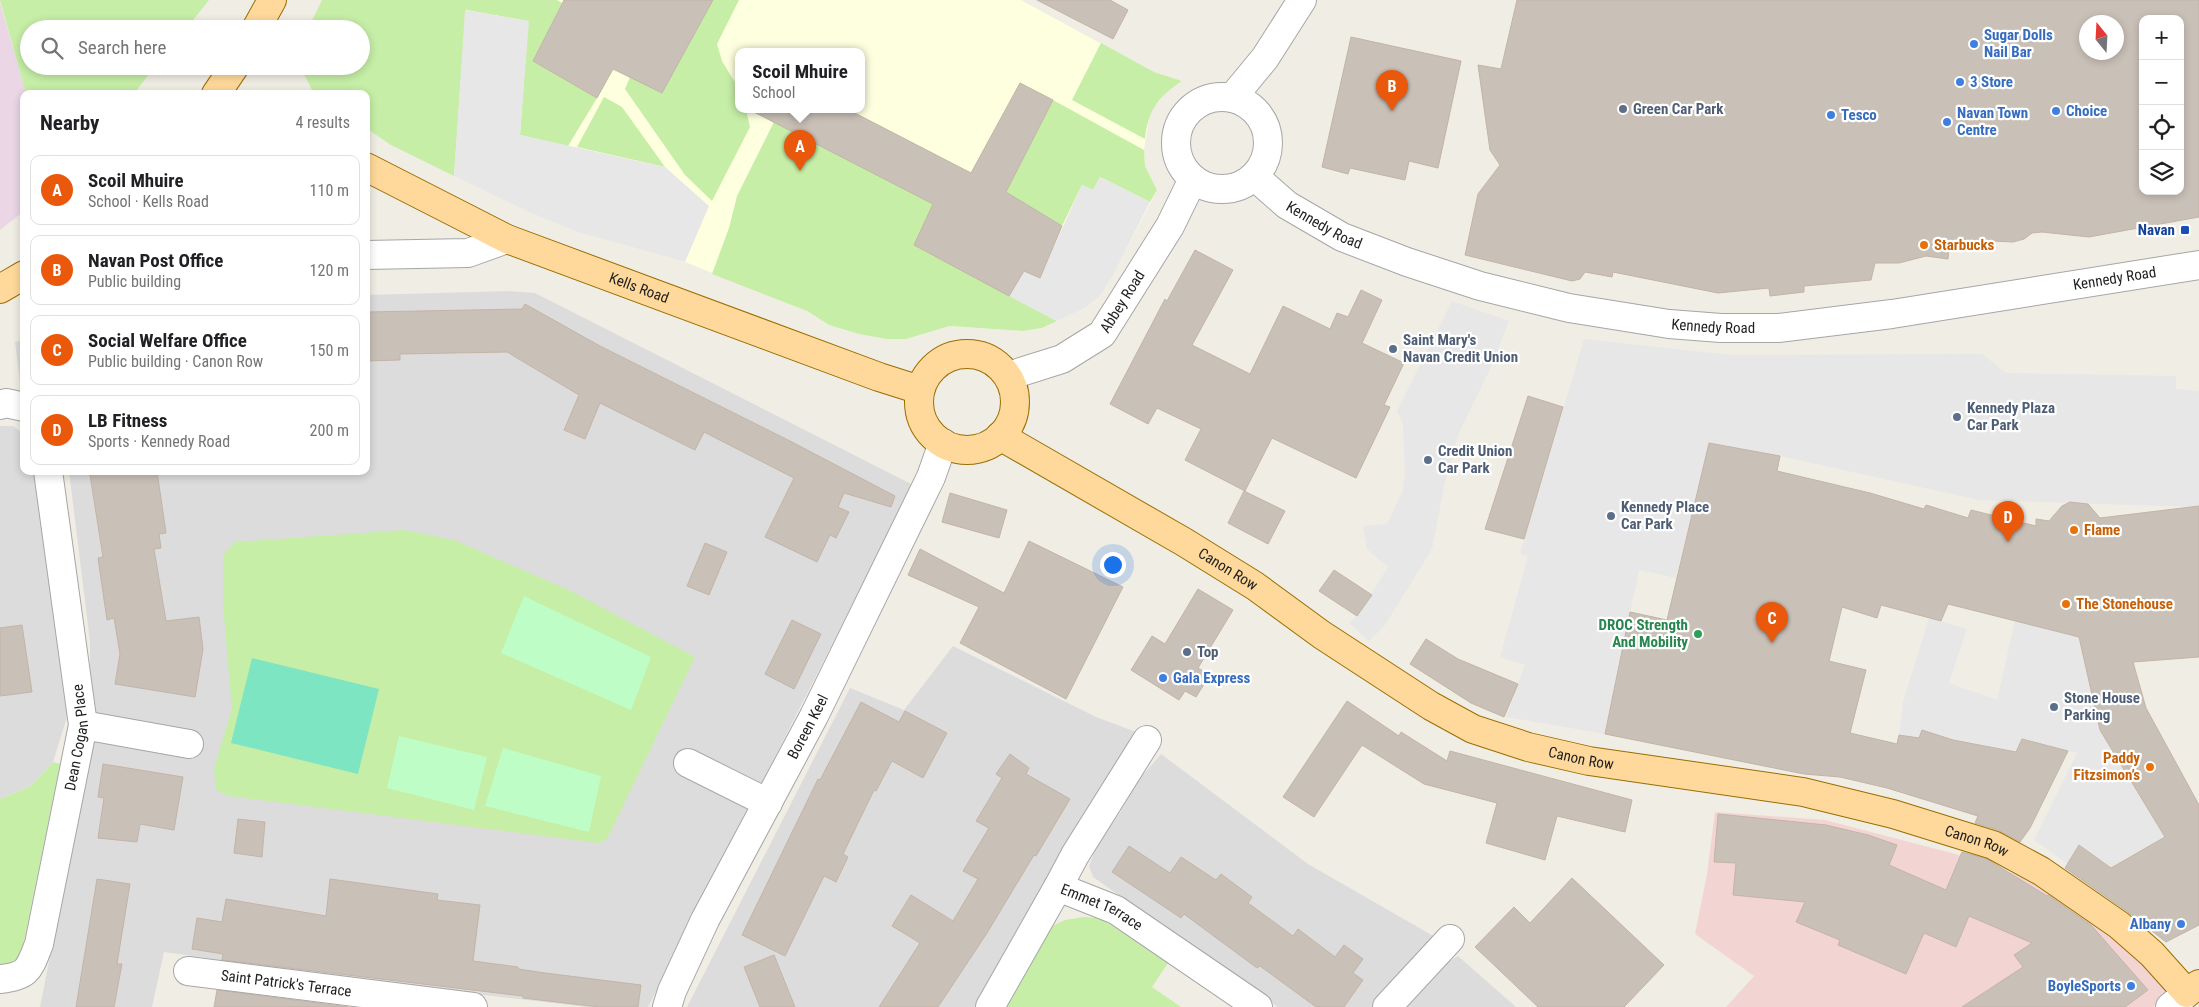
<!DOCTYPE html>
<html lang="en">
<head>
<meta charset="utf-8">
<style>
  :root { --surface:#fff; --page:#f2f2f2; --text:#202124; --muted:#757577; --line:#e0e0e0; --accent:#ea580c }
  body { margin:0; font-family:"Roboto Condensed",sans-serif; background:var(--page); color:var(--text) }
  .controls { position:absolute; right:15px; top:15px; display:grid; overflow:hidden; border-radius:10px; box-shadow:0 2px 8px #0003 }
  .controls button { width:45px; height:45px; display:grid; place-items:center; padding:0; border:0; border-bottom:1px solid var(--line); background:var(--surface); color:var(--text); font:25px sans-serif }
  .compass { position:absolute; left:2079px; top:15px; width:45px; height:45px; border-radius:50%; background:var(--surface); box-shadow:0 2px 8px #0003; rotate:342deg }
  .you { position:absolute; left:1112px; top:564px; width:18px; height:18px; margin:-12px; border:4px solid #fff; border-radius:50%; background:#1a73e8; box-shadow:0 0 0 8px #1a73e833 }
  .badge { display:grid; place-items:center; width:32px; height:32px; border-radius:50%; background:var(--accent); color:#fff; font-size:16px; font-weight:700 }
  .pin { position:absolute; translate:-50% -41px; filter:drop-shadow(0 1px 2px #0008) }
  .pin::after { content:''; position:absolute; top:26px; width:18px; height:15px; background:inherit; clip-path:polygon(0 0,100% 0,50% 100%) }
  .popup { position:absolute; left:735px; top:48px; width:130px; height:65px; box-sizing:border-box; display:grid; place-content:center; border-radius:10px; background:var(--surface); filter:drop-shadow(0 1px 4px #0005); font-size:16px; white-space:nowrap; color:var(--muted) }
  .popup b { font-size:19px; color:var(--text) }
  .popup::after { content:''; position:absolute; left:50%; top:100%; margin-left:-10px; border:10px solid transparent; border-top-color:var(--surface) }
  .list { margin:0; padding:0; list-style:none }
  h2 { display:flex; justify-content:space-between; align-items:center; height:65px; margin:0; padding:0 20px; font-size:21px }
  h2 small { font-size:16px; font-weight:400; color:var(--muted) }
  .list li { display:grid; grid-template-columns:32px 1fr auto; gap:15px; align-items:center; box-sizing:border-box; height:70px; margin:0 10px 10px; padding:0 10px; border:1px solid var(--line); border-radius:10px }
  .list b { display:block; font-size:19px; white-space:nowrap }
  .list p { margin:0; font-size:16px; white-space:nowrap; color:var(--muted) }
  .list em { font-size:16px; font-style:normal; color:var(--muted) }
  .icon { flex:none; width:28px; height:28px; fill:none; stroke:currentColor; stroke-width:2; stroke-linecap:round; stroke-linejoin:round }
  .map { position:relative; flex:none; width:2199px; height:1007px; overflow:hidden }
  .search { position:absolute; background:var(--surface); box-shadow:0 2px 8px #0003; left:20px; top:20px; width:350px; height:55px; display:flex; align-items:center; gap:12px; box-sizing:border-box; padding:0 18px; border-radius:28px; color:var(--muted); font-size:19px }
  .panel { position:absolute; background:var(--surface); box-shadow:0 2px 8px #0003; left:20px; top:90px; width:350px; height:385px; border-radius:10px }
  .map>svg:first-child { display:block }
</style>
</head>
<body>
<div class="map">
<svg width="2199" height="1007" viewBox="0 0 2199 1007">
  <rect width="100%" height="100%" fill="#f0ede4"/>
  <path fill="#dddcdc" d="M 509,291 L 535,293 L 913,485 L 648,1007 L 587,1007 L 414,987 L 164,952 L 152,1007 L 40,1007 L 90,754 L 90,642 L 69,471 L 366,471 L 366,295 Z
    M 24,340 L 24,390 L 21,390 L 15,342 Z
    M 0,426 L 13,426 L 24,434 L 24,471 L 36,471 L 67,717 L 53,762 L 31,786 L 0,799 Z
    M 953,646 L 1096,717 L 1144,735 L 974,1007 L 687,1007 L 850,688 L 904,710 Z
    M 1161,754 L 1308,864 L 1435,937 L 1400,981 L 1373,1007 L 1278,1007 L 1093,877 L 1089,866 L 1100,838 L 1120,813 L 1136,783 Z
    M 1458,956 L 1516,1007 L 1401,1007 L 1428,975 Z"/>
  <path fill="#f2d5d3" d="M 1715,812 L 1825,820 L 1959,855 L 2037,882 L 2082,911 L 2141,959 L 2167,992 L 2153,1007 L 1726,1007 L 1754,976 L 1695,934 L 1707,874 Z"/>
  <path fill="#ead6e5" d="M 0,3 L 26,94 L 24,94 L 24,211 L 0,230 Z"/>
  <path fill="#fdffdf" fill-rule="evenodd" d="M 466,0 L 1021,0 L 1153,72 L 1182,81 L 1165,93 L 1150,112 L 1144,150 L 1145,166 L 1157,190 L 1115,272 L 1100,296 L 1085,308 L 1042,328 L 1023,331 L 950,326 L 906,339 L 886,339 L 859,334 L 829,325 L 807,311 L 685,262 L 577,232 L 526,211 L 454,176 ZM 739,52 L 861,52 L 861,110 L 739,110 Z"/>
  <path fill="#c6eea7" d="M 0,0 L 209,0 L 186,29 L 29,29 L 29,66 L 155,66 L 134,94 L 26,94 Z
    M 322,0 L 557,0 L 562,3 L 533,61 L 597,98 L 568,146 L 520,135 L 528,21 L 466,10 L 454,176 L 391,145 L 366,128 L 366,94 L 314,94 L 304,74 L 303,66 L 361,66 L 361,29 L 308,29 Z
    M 713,0 L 739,0 L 717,44 L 722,61 L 739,89 L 739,110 L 746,110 L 750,127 L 712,201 L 685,175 L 625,89 L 630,77 L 662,93 Z
    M 1101,43 L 1154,72 L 1182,81 C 1158,97 1148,110 1145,139 L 1072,100 Z
    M 604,97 L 622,107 L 665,167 L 577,147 Z
    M 1053,100 L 1144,150 L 1145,166 L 1157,190 L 1150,202 L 1100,177 L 1093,190 L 1082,185 L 1062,226 L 1006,192 Z
    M 774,122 L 933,204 L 914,245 L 1057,321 L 1042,328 L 1023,331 L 950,326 L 906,339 L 886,339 L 859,334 L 829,325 L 807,311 L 712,274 L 729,228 L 737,196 Z
    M 404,530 L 454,540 L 571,591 L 695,657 L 607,839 L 599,843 L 229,796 L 216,790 L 214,768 L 232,709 L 223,605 L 223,555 L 235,542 Z
    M 53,762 L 60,764 L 22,951 L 16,960 L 0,966 L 0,799 L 31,786 Z
    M 1084,917 L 1100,918 L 1168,963 L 1152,987 L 1181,1007 L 1000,1007 L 1046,929 L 1065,920 Z"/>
  <path fill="#bffdc7" d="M 524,596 L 651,657 L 631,710 L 501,653 Z
    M 399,736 L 487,757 L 474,810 L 387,788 Z
    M 503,748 L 601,776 L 589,832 L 485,806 Z"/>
  <path fill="#7de5c2" d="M 252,658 L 379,689 L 358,774 L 231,743 Z"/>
  <path fill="#e7e7e7" d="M 465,10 L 529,21 L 520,135 L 665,167 L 709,206 L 685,262 L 577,232 L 526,211 L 454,176 Z
    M 1100,177 L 1150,202 L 1115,272 L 1100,296 L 1085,308 L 1057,321 L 1009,296 L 1024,271 L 1040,277 L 1082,185 L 1093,190 Z
    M 1452,301 L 1509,321 L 1491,367 L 1459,433 L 1445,482 L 1432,549 L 1385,625 L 1369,641 L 1349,623 L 1357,616 L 1388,567 L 1367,549 L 1363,526 L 1387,524 L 1403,490 L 1405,474 L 1403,424 L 1397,411 Z
    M 1584,339 L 1731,355 L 1982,354 L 2006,373 L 2176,376 L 2176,389 L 2199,391 L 2199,507 L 1979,500 L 1780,456 L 1709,443 L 1676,578 L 1639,570 L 1605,734 L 1506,717 L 1525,665 L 1500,657 L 1528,556 L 1520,554 Z
    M 1929,618 L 1967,629 L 1949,683 L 1997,700 L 2015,621 L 2079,637 L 2115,715 L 2100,730 L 2184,868 L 2159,841 L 2121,862 L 2130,881 L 2080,845 L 2068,864 L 2034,840 L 2077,753 L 2022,739 L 1998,787 L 1987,746 L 1953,740 L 1922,730 L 1919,738 L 1899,735 L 1903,702 Z"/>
  <path fill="#c9c0b7" stroke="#c3b4a6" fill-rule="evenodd" d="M 564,0 L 713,0 L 662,93 L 613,69 L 597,98 L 533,61 Z
    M 1037,0 L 1110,0 L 1128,10 L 1113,39 Z
    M 1517,0 L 2199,0 L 2199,217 L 2089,237 L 2042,232 L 2032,233 L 2024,239 L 2013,242 L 1992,241 L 1965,248 L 1949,250 L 1948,259 L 1926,256 L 1899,263 L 1875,263 L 1871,280 L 1804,286 L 1804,292 L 1770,296 L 1769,288 L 1718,293 L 1613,272 L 1612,277 L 1585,272 L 1580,279 L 1572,281 L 1465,255 L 1478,194 L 1500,165 L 1490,150 L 1478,65 L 1501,69 ZM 2143,19 L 2180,19 L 2180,191 L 2143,191 ZM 2086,22 L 2116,22 L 2116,52 L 2086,52 Z
    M 1351,37 L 1461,61 L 1438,168 L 1409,161 L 1405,180 L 1350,168 L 1348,174 L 1322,167 Z
    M 1020,83 L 1053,100 L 1006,192 L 1062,226 L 1040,278 L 1024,271 L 1009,296 L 914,245 L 933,204 L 750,110 L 849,110 L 971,173 Z
    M 1195,250 L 1233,270 L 1192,345 L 1250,374 L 1283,306 L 1330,329 L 1337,313 L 1348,317 L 1361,290 L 1382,300 L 1362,343 L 1404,363 L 1384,405 L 1390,407 L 1356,478 L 1272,438 L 1245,491 L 1185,460 L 1201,429 L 1157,408 L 1148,424 L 1110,404 L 1165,299 L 1167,301 Z
    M 525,304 L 600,346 L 790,441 L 895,496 L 891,507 L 844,493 L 838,507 L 849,512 L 836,538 L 830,535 L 817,562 L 765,537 L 794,478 L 704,432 L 695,450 L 600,403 L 585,439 L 564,430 L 579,395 L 507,352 L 400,354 L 400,360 L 366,361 L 366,312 L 522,309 Z
    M 1528,396 L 1563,407 L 1524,539 L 1485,529 Z
    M 1709,443 L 1780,456 L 1777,471 L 1870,493 L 1924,509 L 1926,505 L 1968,518 L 1971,510 L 2036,526 L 2036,519 L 2049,521 L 2062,506 L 2070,502 L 2088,504 L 2100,518 L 2199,506 L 2199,657 L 2133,662 L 2146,708 L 2199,805 L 2199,925 L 2166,942 L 2128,912 L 2065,868 L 2079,845 L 2111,868 L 2165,837 L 2100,730 L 2079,637 L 1948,604 L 1941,621 L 1881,605 L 1877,618 L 1842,607 L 1829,661 L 1866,670 L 1850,733 L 1897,744 L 1899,735 L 1919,738 L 1922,730 L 1953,740 L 2016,752 L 2022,739 L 2068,751 L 2030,828 L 2020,842 L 1998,830 L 1975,823 L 1978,816 L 1887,788 L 1840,777 L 1804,774 L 1605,734 L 1630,612 L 1667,620 Z
    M 114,471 L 157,471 L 166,533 L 159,534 L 161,548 L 154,549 L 166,621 L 199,617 L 203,649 L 195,697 L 115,684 L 120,654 L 114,618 L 107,620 L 98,558 L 103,557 L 90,475 Z
    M 1244,491 L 1285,511 L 1268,544 L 1228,523 Z
    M 950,493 L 1007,510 L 999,538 L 942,522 Z
    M 1029,541 L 1123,587 L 1066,699 L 960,643 L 979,607 L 908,575 L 920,549 L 1004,593 Z
    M 705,543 L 727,552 L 709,595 L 687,586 Z
    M 1334,570 L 1372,595 L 1357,616 L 1319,591 Z
    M 1198,589 L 1233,610 L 1198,668 L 1210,675 L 1196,697 L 1185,691 L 1179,700 L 1131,670 L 1152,636 L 1165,644 Z
    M 792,620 L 821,634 L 794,689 L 765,674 Z
    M 22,625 L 32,692 L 0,696 L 0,628 Z
    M 1426,639 L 1458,659 L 1518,684 L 1504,717 L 1471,703 L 1410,664 Z
    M 1347,701 L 1399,736 L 1401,732 L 1447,761 L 1450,751 L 1632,800 L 1625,832 L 1557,816 L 1545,860 L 1486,843 L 1497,803 L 1424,784 L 1362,745 L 1314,817 L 1283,797 Z
    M 861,702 L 899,722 L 905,711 L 947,733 L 923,778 L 892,761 L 876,791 L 874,790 L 843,854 L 848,857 L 836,882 L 824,876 L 785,956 L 742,935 L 818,779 L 820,780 Z
    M 1010,754 L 1029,768 L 1026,774 L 1070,799 L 1036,856 L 1034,855 L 987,933 L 938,1007 L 879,1007 L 920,943 L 892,926 L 911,895 L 953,921 L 978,879 L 963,871 L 989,828 L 976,821 L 1002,778 L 996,774 Z
    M 103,764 L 183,777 L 174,830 L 140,824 L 137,842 L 98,838 L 104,798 L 98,797 Z
    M 1718,814 L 1826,825 L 1868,835 L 1897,845 L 1889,865 L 1946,890 L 1962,852 L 1987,859 L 2047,896 L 2048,895 L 2091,925 L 2148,990 L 2125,1007 L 1962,1007 L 2023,967 L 2014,955 L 2032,943 L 1969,916 L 1956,947 L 1924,933 L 1906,974 L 1838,945 L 1840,940 L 1796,922 L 1805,902 L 1733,895 L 1736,863 L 1714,862 Z
    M 238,819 L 265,822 L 262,857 L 234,853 Z
    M 1129,846 L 1170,873 L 1181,857 L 1216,880 L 1221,874 L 1252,897 L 1248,903 L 1293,936 L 1298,929 L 1335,957 L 1344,945 L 1363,959 L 1353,973 L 1363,980 L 1344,1007 L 1316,1007 L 1260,966 L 1257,968 L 1184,914 L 1181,918 L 1112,872 Z
    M 1572,878 L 1664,965 L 1624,1007 L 1538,1007 L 1475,947 L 1514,907 L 1530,923 Z
    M 97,879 L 130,884 L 117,964 L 122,964 L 114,1007 L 76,1007 Z
    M 330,879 L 438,894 L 437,900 L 480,905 L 473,961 L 518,967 L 518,969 L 545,973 L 641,985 L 638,1007 L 599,1007 L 523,998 L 523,996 L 222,960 L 223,954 L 192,949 L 197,918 L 222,922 L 226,899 L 326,916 Z
    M 774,955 L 795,1007 L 760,1007 L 744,967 Z
    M 217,990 L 348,1007 L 214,1007 Z"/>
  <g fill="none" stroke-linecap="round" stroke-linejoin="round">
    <defs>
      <g id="minor">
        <circle cx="1222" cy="143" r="46"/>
        <path d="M 1232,98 L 1265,58 L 1302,0"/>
        <path id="s1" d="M 1255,177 L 1287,205 L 1342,237 L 1407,262 L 1480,286 L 1569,308 L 1669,324 L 1721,328 L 1778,328 L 1892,314 L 2199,265"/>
        <path d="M 366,255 L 468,253 L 507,239"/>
        <path id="s2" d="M 1008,376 L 1062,359 L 1102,334 L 1170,226 L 1193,179"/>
        <path d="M 0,405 L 6,403 L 24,407"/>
        <path d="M 83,725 L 189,744"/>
        <path d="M 688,763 L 768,803"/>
        <path d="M 1058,887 L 1075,855 L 1147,740"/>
        <path id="s3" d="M 188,971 L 473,1007"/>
        <path id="s4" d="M 0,979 C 29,976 29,969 39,944 L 83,725 L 48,471"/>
        <path id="s5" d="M 667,1007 L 672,991 L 705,920 L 814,716 L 931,477 L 943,443"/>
        <path id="s6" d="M 990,1007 L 1058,887 L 1116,910 L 1258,1007"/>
        <path d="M 1387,1007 L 1450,939"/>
        <path d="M 2170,1007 L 2187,993"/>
      </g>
      <g id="major">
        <path d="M 256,29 L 272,0"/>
        <path d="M 216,94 L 235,66"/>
        <path id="s7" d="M 366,167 L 507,239 L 879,377 L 920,390"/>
        <path d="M 0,289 L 24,275"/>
        <circle cx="967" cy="402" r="48"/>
        <path id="s8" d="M 1000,436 L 1184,542 L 1255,586 L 1322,635 L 1431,706 L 1473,729 L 1528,747 L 1589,761 L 1803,792 L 1893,814 L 1993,845 L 2041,871 L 2119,925 L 2152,954 L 2187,993 L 2199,984"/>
      </g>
    </defs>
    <use href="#minor" stroke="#a6a6a6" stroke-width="30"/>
    <use href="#major" stroke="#9a6e00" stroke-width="30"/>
    <use href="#minor" stroke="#fff" stroke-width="28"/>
    <use href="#major" stroke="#ffd99b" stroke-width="28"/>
  </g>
  <g fill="#3f7fe0" stroke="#fff" stroke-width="2">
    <circle cx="1974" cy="44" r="5"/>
    <circle cx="1960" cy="82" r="5"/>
    <circle cx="2056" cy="111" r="5"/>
    <circle cx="1831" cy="115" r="5"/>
    <circle cx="1947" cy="122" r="5"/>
    <circle cx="1163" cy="678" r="5"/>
    <circle cx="2181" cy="924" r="5"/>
    <circle cx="2131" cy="986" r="5"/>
  </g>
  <g fill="#5c6f8a" stroke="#fff" stroke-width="2">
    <circle cx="1623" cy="109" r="5"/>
    <circle cx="1393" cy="349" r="5"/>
    <circle cx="1957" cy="417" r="5"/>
    <circle cx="1428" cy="460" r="5"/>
    <circle cx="1611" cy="516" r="5"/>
    <circle cx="1187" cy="652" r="5"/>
    <circle cx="2054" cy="707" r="5"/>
  </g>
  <rect fill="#1a4fb4" stroke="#fff" stroke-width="2" x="2180" y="225" width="10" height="10" rx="2.5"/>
  <g fill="#e8710a" stroke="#fff" stroke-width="2">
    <circle cx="1924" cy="245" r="5"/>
    <circle cx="2074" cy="530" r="5"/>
    <circle cx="2066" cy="604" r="5"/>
    <circle cx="2150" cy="767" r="5"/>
  </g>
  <circle fill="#2e9e5b" stroke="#fff" stroke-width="2" cx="1698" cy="634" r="5"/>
  <g text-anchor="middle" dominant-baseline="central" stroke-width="4.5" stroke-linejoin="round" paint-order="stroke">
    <g font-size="15" font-weight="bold" fill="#366cbe" stroke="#fff" text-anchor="start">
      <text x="1984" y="35">Sugar Dolls<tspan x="1984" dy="17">Nail Bar</tspan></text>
      <text x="1970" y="82">3 Store</text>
      <text x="2066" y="111">Choice</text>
      <text x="1957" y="113">Navan Town<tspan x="1957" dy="17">Centre</tspan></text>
      <text x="1841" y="115">Tesco</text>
      <text x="1173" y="678">Gala Express</text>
      <text x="2171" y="924" text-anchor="end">Albany</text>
      <text x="2121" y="986" text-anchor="end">BoyleSports</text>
    </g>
    <g font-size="15" font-weight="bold" fill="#4e5e75" stroke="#fff" text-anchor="start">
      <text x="1633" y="109">Green Car Park</text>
      <text x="1403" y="340">Saint Mary's<tspan x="1403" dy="17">Navan Credit Union</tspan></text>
      <text x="1967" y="408">Kennedy Plaza<tspan x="1967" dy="17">Car Park</tspan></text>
      <text x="1438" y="451">Credit Union<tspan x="1438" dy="17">Car Park</tspan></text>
      <text x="1621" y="507">Kennedy Place<tspan x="1621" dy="17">Car Park</tspan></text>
      <text x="1197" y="652">Top</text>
      <text x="2064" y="698">Stone House<tspan x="2064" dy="17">Parking</tspan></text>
    </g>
    <g font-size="15" fill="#1f1f1f" stroke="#fff">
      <text stroke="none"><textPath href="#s1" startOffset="85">Kennedy Road</textPath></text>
      <text stroke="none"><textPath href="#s1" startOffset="895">Kennedy Road</textPath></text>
      <text stroke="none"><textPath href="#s7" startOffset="299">Kells Road</textPath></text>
      <text stroke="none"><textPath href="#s2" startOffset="142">Abbey Road</textPath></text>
      <text stroke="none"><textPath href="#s1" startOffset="490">Kennedy Road</textPath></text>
      <text stroke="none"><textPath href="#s8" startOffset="264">Canon Row</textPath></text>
      <text stroke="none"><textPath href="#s5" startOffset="314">Boreen Keel</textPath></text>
      <text stroke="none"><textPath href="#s4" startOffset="268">Dean Cogan Place</textPath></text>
      <text stroke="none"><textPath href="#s8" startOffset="669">Canon Row</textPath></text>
      <text stroke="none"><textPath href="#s8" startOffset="1074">Canon Row</textPath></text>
      <text stroke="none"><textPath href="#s6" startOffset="186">Emmet Terrace</textPath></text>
      <text stroke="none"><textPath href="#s3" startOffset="99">Saint Patrick's Terrace</textPath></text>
    </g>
    <g font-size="15" font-weight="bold" fill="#164399" stroke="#fff" text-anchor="end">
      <text x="2175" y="230">Navan</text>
    </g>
    <g font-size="15" font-weight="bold" fill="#c56008" stroke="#fff" text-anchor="start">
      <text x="1934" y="245">Starbucks</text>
      <text x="2084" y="530">Flame</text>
      <text x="2076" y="604">The Stonehouse</text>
      <text x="2140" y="758" text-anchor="end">Paddy<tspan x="2140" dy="17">Fitzsimon’s</tspan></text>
    </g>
    <g font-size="15" font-weight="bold" fill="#27864d" stroke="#fff" text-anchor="end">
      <text x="1688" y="625">DROC Strength<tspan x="1688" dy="17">And Mobility</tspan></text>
    </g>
  </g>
</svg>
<div class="controls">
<button>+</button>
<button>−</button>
<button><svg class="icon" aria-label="locate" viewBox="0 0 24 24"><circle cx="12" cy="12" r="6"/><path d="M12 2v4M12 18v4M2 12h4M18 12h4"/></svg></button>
<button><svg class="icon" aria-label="layers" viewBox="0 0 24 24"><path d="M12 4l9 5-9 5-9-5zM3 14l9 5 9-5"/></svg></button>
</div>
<svg class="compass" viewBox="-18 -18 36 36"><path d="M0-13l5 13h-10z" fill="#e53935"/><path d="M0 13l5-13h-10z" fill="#757577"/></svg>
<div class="you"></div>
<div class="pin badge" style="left:800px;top:171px">A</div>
<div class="popup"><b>Scoil Mhuire</b>School</div>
<div class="pin badge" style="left:1392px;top:111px">B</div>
<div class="pin badge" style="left:1772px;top:643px">C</div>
<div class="pin badge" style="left:2008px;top:542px">D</div>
<div class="search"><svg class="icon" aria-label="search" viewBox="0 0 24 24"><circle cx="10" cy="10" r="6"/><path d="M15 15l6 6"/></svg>Search here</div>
<section class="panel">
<h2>Nearby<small>4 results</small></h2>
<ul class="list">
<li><span class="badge">A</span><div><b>Scoil Mhuire</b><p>School · Kells Road</p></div><em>110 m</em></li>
<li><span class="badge">B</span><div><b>Navan Post Office</b><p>Public building</p></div><em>120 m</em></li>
<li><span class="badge">C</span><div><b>Social Welfare Office</b><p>Public building · Canon Row</p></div><em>150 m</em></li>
<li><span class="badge">D</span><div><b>LB Fitness</b><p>Sports · Kennedy Road</p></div><em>200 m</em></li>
</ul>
</section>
</div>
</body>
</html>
